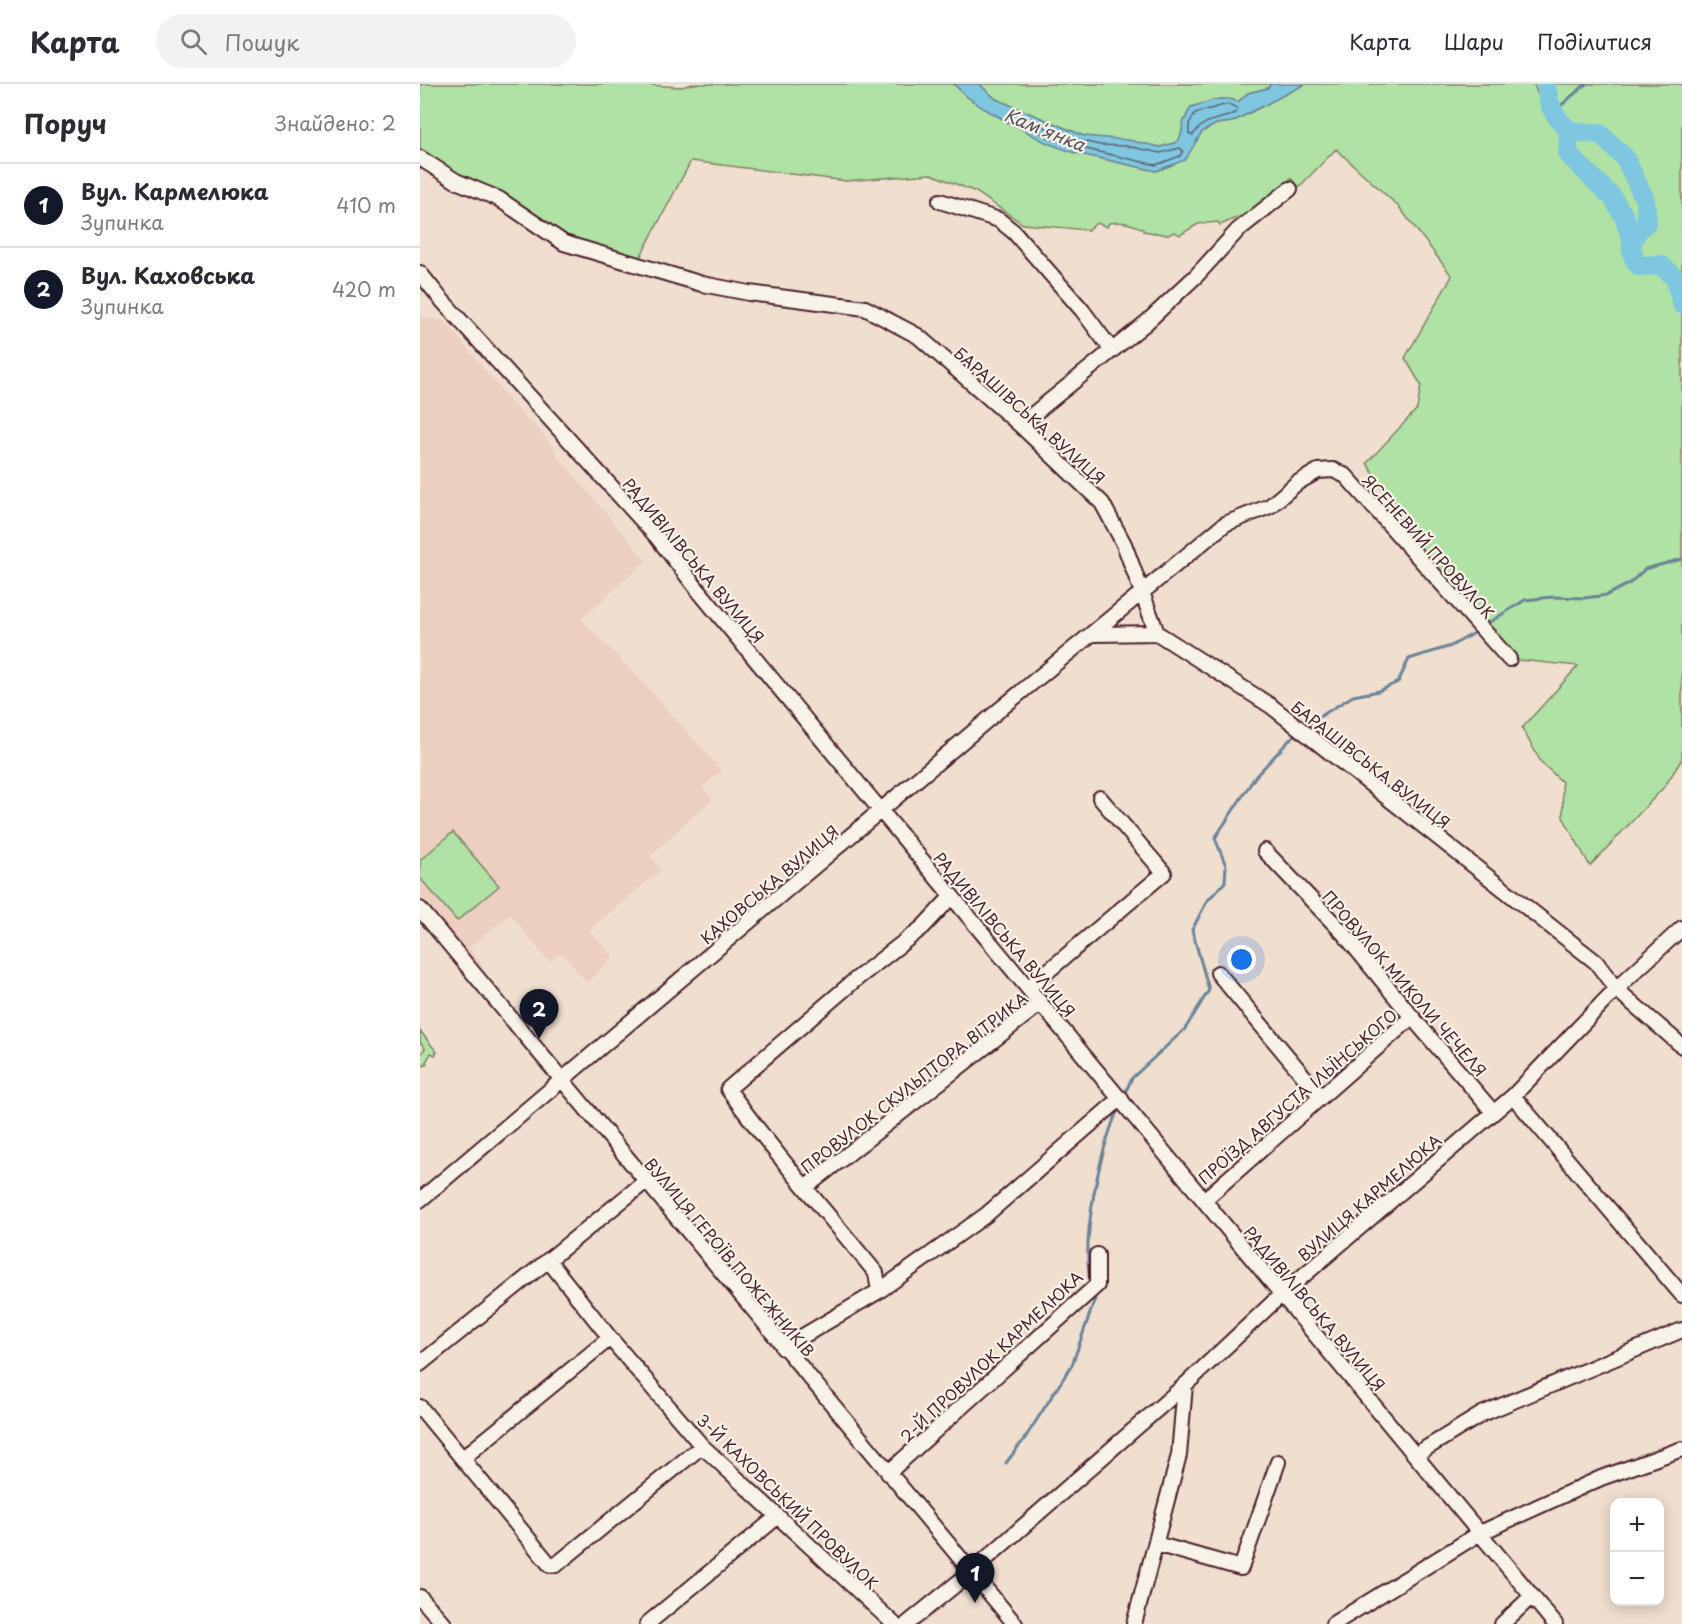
<!DOCTYPE html>
<html lang="uk">
<head>
<meta charset="utf-8">
<style>
  :root { --surface:#fff; --page:#f2f2f3; --text:#2b2b33; --muted:#7c7c81; --line:#e1e1e2; --accent:#111827 }
  body { margin:0; font-family:"Playpen Sans",sans-serif; background:var(--page); color:var(--text) }
  .controls { position:absolute; right:18px; bottom:18px; display:grid; overflow:hidden; border-radius:12px; box-shadow:0 3px 15px #0003 }
  .controls button { width:54px; height:54px; display:grid; place-items:center; padding:0; border:0; border-bottom:2px solid var(--line); background:var(--surface); color:var(--text); font:30px sans-serif }
  .you { position:absolute; left:822px; top:876px; width:21px; height:21px; margin:-15px; border:4px solid #fff; border-radius:50%; background:#1a73e8; box-shadow:0 0 0 9px #1a73e833 }
  .badge { display:grid; place-items:center; width:39px; height:39px; border-radius:50%; background:var(--accent); color:#fff; font-size:20px; font-weight:700 }
  .pin { position:absolute; translate:-50% -50px; filter:drop-shadow(0 2px 3px #0008) }
  .pin::after { content:''; position:absolute; top:32px; width:21px; height:18px; background:inherit; clip-path:polygon(0 0,100% 0,50% 100%) }
  .list { margin:0; padding:0; list-style:none }
  h2 { display:flex; justify-content:space-between; align-items:center; height:78px; margin:0; padding:0 24px; font-size:26px }
  h2 small { font-size:20px; font-weight:400; color:var(--muted) }
  .list li { display:grid; grid-template-columns:39px 1fr auto; gap:18px; align-items:center; box-sizing:border-box; height:84px; padding:0 24px; border-top:2px solid var(--line) }
  .list b { display:block; font-size:22px; white-space:nowrap }
  .list p { margin:0; font-size:20px; white-space:nowrap; color:var(--muted) }
  .list em { font-size:20px; font-style:normal; color:var(--muted) }
  .icon { flex:none; width:33px; height:33px; fill:none; stroke:currentColor; stroke-width:2; stroke-linecap:round; stroke-linejoin:round }
  .map { position:relative; flex:none; width:1262px; height:1540px; overflow:hidden }
  header { display:flex; align-items:center; gap:36px; box-sizing:border-box; height:84px; padding:0 30px; background:var(--surface); border-bottom:2px solid var(--line) }
  header strong { font-size:28px }
  nav { display:flex; gap:33px; margin-inline-start:auto; font-size:21px }
  .search { width:420px; height:54px; background:var(--page); display:flex; align-items:center; gap:15px; box-sizing:border-box; padding:0 21px; border-radius:33px; color:var(--muted); font-size:22px }
  main { display:flex }
  aside { flex:1; background:var(--surface) }
  .map>svg:first-child { display:block }
</style>
</head>
<body>
<header>
<strong>Карта</strong>
<div class="search"><svg class="icon" aria-label="search" viewBox="0 0 24 24"><circle cx="10" cy="10" r="6"/><path d="M15 15l6 6"/></svg>Пошук</div>
<nav><a>Карта</a><a>Шари</a><a>Поділитися</a></nav>
</header>
<main>
<aside>
<h2>Поруч<small>Знайдено: 2</small></h2>
<ul class="list">
<li><span class="badge">1</span><div><b>Вул. Кармелюка</b><p>Зупинка</p></div><em>410 m</em></li>
<li><span class="badge">2</span><div><b>Вул. Каховська</b><p>Зупинка</p></div><em>420 m</em></li>
</ul>
</aside>
<div class="map">
<svg width="1262" height="1540" viewBox="0 0 1262 1540">
  <rect width="100%" height="100%" fill="#f0decf"/>
  <filter id="ink" filterUnits="userSpaceOnUse"><feTurbulence type="fractalNoise" baseFrequency=".0167" numOctaves="2"/><feDisplacementMap in="SourceGraphic" scale="12" xChannelSelector="R" yChannelSelector="G"/><feConvolveMatrix kernelMatrix="1 2 1 2 8 2 1 2 1" color-interpolation-filters="sRGB"/></filter>
  <g filter="url(#ink)">
    <path fill="#eccfbe" d="M 0,229 L 6,235 L 25,237 L 97,325 L 111,340 L 114,340 L 135,365 L 136,370 L 226,477 L 161,535 L 229,605 L 302,687 L 282,703 L 292,715 L 230,772 L 241,786 L 169,846 L 193,873 L 167,899 L 146,873 L 140,869 L 129,878 L 90,830 L 49,864 L 63,881 L 60,884 L 0,811 Z"/>
    <path fill="#b0e2a3" stroke="#7d8067" stroke-width="1.5" d="M 0,0 L 210,0 L 262,3 L 273,0 L 534,0 L 546,12 L 587,38 L 652,68 L 736,87 L 752,81 L 782,48 L 796,40 L 812,38 L 885,0 L 1114,0 L 1117,9 L 1126,7 L 1135,0 L 1262,0 L 1262,675 L 1245,702 L 1170,782 L 1143,733 L 1142,698 L 1121,678 L 1102,644 L 1158,582 L 1089,575 L 1010,487 L 947,379 L 997,325 L 1001,301 L 985,274 L 1032,192 L 979,123 L 916,65 L 879,103 L 871,94 L 835,126 L 800,141 L 798,138 L 778,140 L 760,151 L 754,148 L 748,151 L 723,147 L 723,145 C 711,139 702,137 689,139 L 687,143 L 677,139 L 668,146 L 603,140 L 556,108 L 511,90 L 426,97 L 271,77 L 216,181 L 144,159 L 0,74 Z
      M 559,0 L 851,0 L 848,4 L 828,9 L 818,18 L 801,15 L 771,23 L 763,39 L 762,48 L 759,56 L 755,59 L 740,63 L 664,52 L 576,15 Z
      M 33,748 L 79,802 L 37,837 L 0,794 L 0,776 Z
      M 0,947 L 17,968 L 15,971 L 11,969 L 6,978 L 7,979 L 5,982 L 0,978 L 0,971 L 5,964 L 0,958 Z"/>
    <path fill="#7fc7e0" stroke="#6a8498" stroke-width="1.5" d="M 534,0 L 559,0 L 576,15 L 664,52 L 708,56 L 740,63 L 755,59 L 759,56 L 762,48 L 763,39 L 771,23 C 787,19 803,10 818,18 L 828,9 L 848,4 L 851,0 L 885,0 L 812,38 L 796,40 L 782,48 L 765,76 L 736,87 L 652,68 L 627,59 L 563,24 L 546,12 Z"/>
    <g fill="none" stroke-linecap="round" stroke-linejoin="round">
      <path stroke="#5f6273" stroke-width="1.5" d="M 808,20 L 817,24 L 817,28 C 800,38 787,31 773,51 L 769,50 L 769,40 L 775,29 Z
        M 617,40 L 662,57 L 680,61 L 707,62 L 740,69 L 760,64 L 763,67 L 760,72 L 736,81 L 653,62 L 630,54 L 614,45 L 613,41 Z"/>
      <path stroke="#6a8498" stroke-width="3" d="M 1132,29 L 1166,0
        M 1065,541 L 1105,516 L 1132,513 L 1165,514 L 1187,511 L 1210,499 L 1225,485 L 1262,475
        M 883,643 L 933,612 L 959,607 L 978,598 L 989,575 L 1031,562 L 1058,547
        M 704,1011 L 712,994 L 765,945 L 789,906 L 772,846 L 787,817 L 805,798 L 806,782 L 795,754 L 835,693 L 878,647
        M 671,1201 C 660,1155 680,1066 699,1023
        M 586,1379 L 605,1354 L 652,1281 L 675,1215 L 673,1210"/>
      <path stroke="#7fc7e0" stroke-width="20" d="M 1126,0 C 1128,23 1134,31 1149,47 L 1180,50 L 1205,74 L 1225,116 L 1227,138 C 1211,150 1206,166 1219,182 L 1241,181 L 1255,194 L 1262,220
        M 1149,47 L 1148,70 L 1192,113 L 1204,132 L 1212,157"/>
      <defs>
        <path id="minor" d="M 0,74 L 36,97 L 79,115 L 144,159 L 282,200 L 329,209 L 445,224 L 498,252 L 600,341 L 682,419 L 704,460 L 737,549 L 851,622 L 1176,878 L 1196,905 L 1262,962
          M 520,117 L 579,136 L 594,148 L 662,226 L 691,265
          M 0,189 L 20,214 L 237,453 L 278,506 L 1135,1540
          M 600,341 L 727,238 L 777,191 L 818,146 L 870,105
          M 674,550 L 737,549
          M 845,767 L 925,851 L 992,933 L 1073,1028
          M 0,825 L 595,1540
          M 798,889 L 901,1013
          M 608,904 L 744,789 L 680,714
          M 1093,1012 L 1262,1211
          M 386,1103 L 621,919
          M 0,1116 L 578,627 L 805,440 L 850,422 L 877,399 L 898,387 L 913,386 L 926,392 L 1089,575
          M 784,1116 L 992,933
          M 128,1176 L 190,1254 L 282,1362 L 474,1540
          M 459,1207 L 456,1189 C 406,1128 354,1069 308,1005 L 435,896 L 503,843 L 532,812
          M 363,1264 L 459,1207 L 566,1131 L 701,1014
          M 0,1280 L 226,1097
          M 0,1323 L 130,1481 L 136,1481 L 282,1362
          M 995,1371 L 1062,1330 L 1262,1246
          M 43,1374 L 190,1254
          M 468,1389 L 677,1201 L 677,1171
          M 736,1460 L 821,1484 L 858,1378
          M 0,1513 L 24,1540
          M 227,1540 L 357,1433
          M 487,1540 L 551,1488 L 765,1301 L 862,1210 L 1093,1012 L 1196,905 L 1262,844
          M 714,1540 L 759,1371 L 765,1301
          M 913,1540 L 1060,1449 L 1181,1394 L 1262,1365
          M 1082,1540 L 1112,1512"/>
      </defs>
      <use href="#minor" stroke="#4a1f2b" stroke-width="18"/>
      <use href="#minor" stroke="#f7f3e8" stroke-width="14"/>
    </g>
  </g>
  <g text-anchor="middle" dominant-baseline="central" stroke-width="4.5" stroke-linejoin="round" paint-order="stroke">
    <g font-size="16" fill="#4a1f2b" stroke="#f7f3e8">
      <text transform="translate(610 331) rotate(42)">БАРАШІВСЬКА ВУЛИЦЯ</text>
      <text transform="translate(1009 462) rotate(48)">ЯСЕНЕВИЙ ПРОВУЛОК</text>
      <text transform="translate(274 476) rotate(50)">РАДИВІЛІВСЬКА ВУЛИЦЯ</text>
      <text transform="translate(951 680) rotate(38)">БАРАШІВСЬКА ВУЛИЦЯ</text>
      <text transform="translate(349 800) rotate(-40)">КАХОВСЬКА ВУЛИЦЯ</text>
      <text transform="translate(585 850) rotate(50)">РАДИВІЛІВСЬКА ВУЛИЦЯ</text>
      <text transform="translate(985 899) rotate(49)">ПРОВУЛОК МИКОЛИ ЧЕЧЕЛЯ</text>
      <text transform="translate(494 998) rotate(-38)">ПРОВУЛОК СКУЛЬПТОРА ВІТРИКА</text>
      <text transform="translate(877 1012) rotate(-41)">ПРОЇЗД АВГУСТА ІЛЬЇНСЬКОГО</text>
      <text transform="translate(949 1113) rotate(-41)">ВУЛИЦЯ КАРМЕЛЮКА</text>
      <text transform="translate(310 1173) rotate(50)">ВУЛИЦЯ ГЕРОЇВ ПОЖЕЖНИКІВ</text>
      <text transform="translate(895 1224) rotate(50)">РАДИВІЛІВСЬКА ВУЛИЦЯ</text>
      <text transform="translate(571 1272) rotate(-43)">2-Й ПРОВУЛОК КАРМЕЛЮКА</text>
      <text transform="translate(368 1417) rotate(44)">3-Й КАХОВСЬКИЙ ПРОВУЛОК</text>
    </g>
    <g font-size="18" font-style="italic" fill="#5a5161" stroke="#f7f3e8">
      <text transform="translate(625 45) rotate(22)">Кам'янка</text>
    </g>
  </g>
</svg>
<div class="controls">
<button>+</button>
<button>−</button>
</div>
<div class="you"></div>
<div class="pin badge" style="left:555px;top:1519px">1</div>
<div class="pin badge" style="left:119px;top:955px">2</div>
</div>
</main>
</body>
</html>
